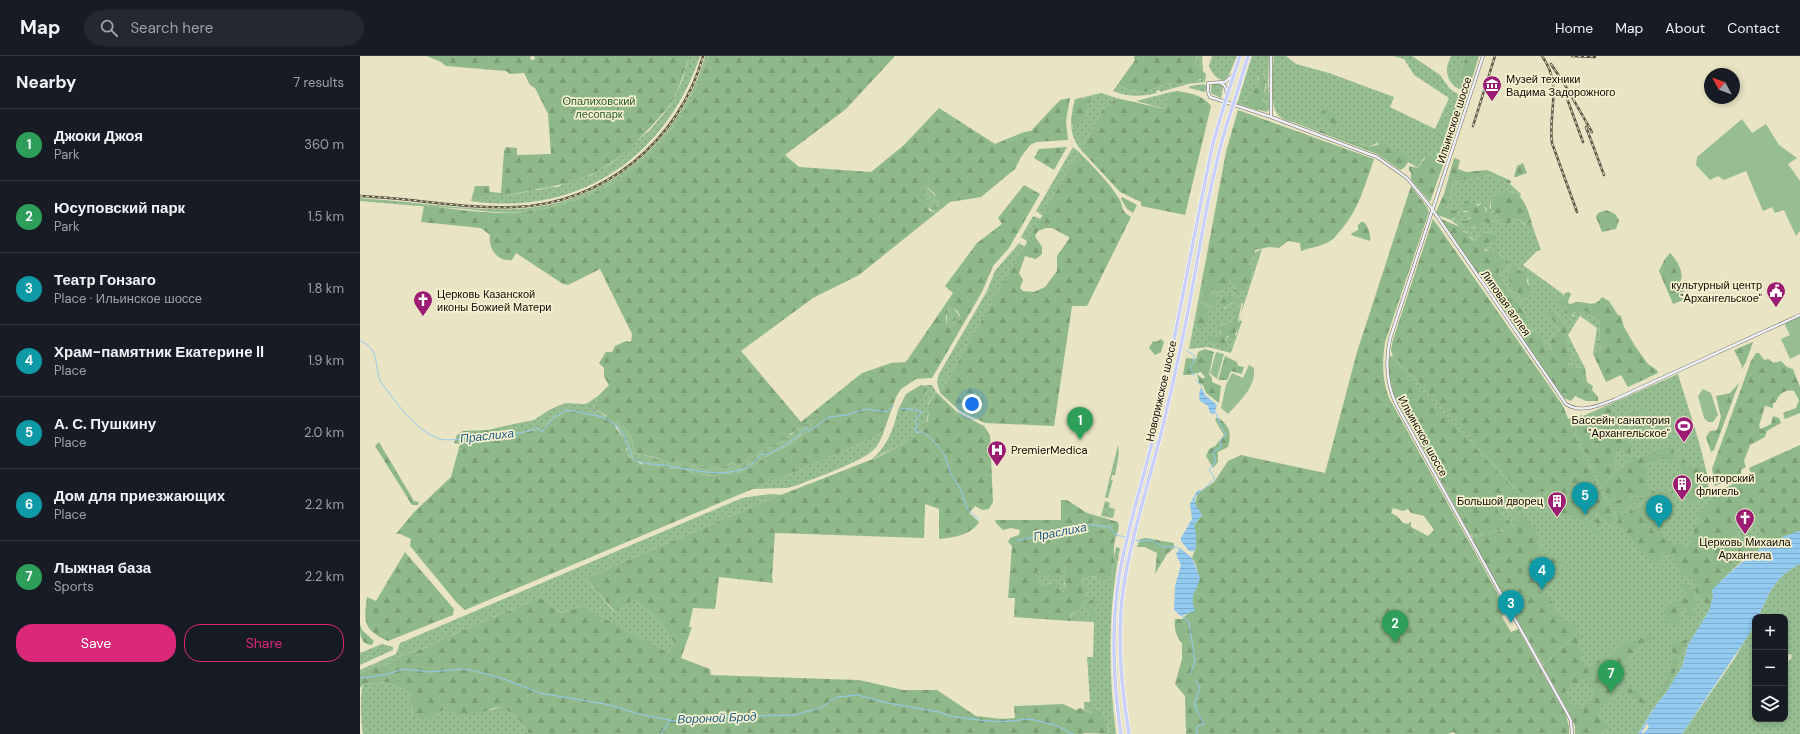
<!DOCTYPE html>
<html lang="en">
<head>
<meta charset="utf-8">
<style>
  :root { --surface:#171b24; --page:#242831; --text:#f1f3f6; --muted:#9ea1a6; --line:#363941; --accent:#db2777 }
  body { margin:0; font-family:"DM Sans",sans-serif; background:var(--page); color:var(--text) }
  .controls { position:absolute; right:12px; bottom:12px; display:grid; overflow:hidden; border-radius:8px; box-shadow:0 2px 6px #0003 }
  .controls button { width:36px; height:36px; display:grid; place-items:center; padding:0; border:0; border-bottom:1px solid var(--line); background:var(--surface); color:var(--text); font:20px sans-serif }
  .compass { position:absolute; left:1344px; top:12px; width:36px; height:36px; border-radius:50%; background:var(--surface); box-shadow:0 2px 6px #0003; rotate:311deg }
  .you { position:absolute; left:612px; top:348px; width:14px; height:14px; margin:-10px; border:3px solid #fff; border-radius:50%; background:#1a73e8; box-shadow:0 0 0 6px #1a73e833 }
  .badge { display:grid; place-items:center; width:26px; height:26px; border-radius:50%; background:var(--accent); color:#fff; font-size:13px; font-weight:700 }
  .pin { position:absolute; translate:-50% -33px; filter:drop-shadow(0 1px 2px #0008) }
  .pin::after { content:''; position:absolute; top:21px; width:14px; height:12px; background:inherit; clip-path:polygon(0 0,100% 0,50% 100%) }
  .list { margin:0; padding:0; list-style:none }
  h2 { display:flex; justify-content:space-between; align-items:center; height:52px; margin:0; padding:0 16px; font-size:17px }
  h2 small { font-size:13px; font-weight:400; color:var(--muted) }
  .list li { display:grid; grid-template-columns:26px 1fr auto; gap:12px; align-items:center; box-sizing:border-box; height:72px; padding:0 16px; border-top:1px solid var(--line) }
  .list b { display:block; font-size:15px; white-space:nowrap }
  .list p { margin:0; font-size:13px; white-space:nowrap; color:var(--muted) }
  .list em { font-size:13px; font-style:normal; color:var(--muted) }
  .actions { display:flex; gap:8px; padding:12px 16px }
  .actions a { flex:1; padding:9px 0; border:1px solid var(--accent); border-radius:16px; text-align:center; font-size:14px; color:var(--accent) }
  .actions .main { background:var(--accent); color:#fff }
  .icon { flex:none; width:22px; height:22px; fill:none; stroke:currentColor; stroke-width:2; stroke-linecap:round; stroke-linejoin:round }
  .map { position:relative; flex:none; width:1440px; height:678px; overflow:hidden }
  header { display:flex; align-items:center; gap:24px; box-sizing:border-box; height:56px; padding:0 20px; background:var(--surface); border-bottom:1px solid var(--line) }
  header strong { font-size:19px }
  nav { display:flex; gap:22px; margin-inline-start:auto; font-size:14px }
  .search { width:280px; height:36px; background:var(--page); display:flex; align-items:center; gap:10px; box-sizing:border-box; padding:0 14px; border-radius:22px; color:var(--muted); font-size:15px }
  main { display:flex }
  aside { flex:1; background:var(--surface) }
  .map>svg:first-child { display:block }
</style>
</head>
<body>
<header>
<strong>Map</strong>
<div class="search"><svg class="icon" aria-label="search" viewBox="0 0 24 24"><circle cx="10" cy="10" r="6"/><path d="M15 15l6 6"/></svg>Search here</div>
<nav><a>Home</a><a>Map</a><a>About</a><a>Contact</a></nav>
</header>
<main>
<aside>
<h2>Nearby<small>7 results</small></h2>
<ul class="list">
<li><span class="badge" style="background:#2e9e5b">1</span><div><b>Джоки Джоя</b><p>Park</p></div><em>360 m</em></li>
<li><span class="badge" style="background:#2e9e5b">2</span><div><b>Юсуповский парк</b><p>Park</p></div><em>1.5 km</em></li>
<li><span class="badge" style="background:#0f9aa8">3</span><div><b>Театр Гонзаго</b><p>Place · Ильинское шоссе</p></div><em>1.8 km</em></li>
<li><span class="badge" style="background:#0f9aa8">4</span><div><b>Храм-памятник Екатерине II</b><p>Place</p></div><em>1.9 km</em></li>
<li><span class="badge" style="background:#0f9aa8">5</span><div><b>А. С. Пушкину</b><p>Place</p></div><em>2.0 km</em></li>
<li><span class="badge" style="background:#0f9aa8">6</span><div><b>Дом для приезжающих</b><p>Place</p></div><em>2.2 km</em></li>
<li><span class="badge" style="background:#2e9e5b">7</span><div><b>Лыжная база</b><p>Sports</p></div><em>2.2 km</em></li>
</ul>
<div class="actions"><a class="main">Save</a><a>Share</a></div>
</aside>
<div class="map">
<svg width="1440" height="678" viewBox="0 0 1440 678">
  <defs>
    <pattern id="grass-dots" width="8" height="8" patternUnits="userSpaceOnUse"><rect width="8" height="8" fill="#97be93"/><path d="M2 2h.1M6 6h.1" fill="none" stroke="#81a27d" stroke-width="1.8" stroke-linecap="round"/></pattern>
    <pattern id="forest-firs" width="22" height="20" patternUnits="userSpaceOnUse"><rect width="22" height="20" fill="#90b98b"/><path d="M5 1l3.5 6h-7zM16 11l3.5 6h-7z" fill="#7b9e76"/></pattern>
    <pattern id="wetland-marsh" width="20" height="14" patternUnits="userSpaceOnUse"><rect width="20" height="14" fill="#97be93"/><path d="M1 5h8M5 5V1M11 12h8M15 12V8" fill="none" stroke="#81a27d"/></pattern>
    <pattern id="water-rules" width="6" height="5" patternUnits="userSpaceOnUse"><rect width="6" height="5" fill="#93caf0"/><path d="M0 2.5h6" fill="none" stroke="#7eaccc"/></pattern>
  </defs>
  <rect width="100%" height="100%" fill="#e9e4c4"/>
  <path fill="url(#grass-dots)" fill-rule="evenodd" d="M 329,0 L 340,0 C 306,101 219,161 111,145 L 112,141 L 114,142 L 126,139 L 141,138 L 147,140 L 173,134 L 179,134 L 190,131 L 198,131 L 210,124 L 231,119 L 250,108 L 290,74 L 310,50 L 322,25 Z
    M 345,0 L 348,0 C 323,89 255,145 163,156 C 145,158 125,155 106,153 C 71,151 35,148 0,145 L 0,142 L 11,143 C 57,146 111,155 156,153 C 245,149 322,85 345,0 Z
    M 837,0 L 842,0 L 843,15 L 846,18 L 845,26 L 828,28 L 800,36 L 799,34 L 796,35 L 797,37 C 780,41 769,41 753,35 L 758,28 L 769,34 L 786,36 L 805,28 L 841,24 L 835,6 Z
    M 852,0 L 877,0 L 868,21 L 865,24 C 857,25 852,17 849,10 Z
    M 892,0 L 909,0 L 908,28 L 910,51 L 907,56 L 877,48 ZM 904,17 L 906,32 L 902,43 L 908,49 L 883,46 L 888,45 L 898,31 L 898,20 Z
    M 914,0 L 926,0 L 936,8 L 969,17 L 1034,41 L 1030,51 L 1075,73 L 1089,42 L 1054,19 L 1044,3 L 1033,0 L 1052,0 L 1080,19 L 1090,33 L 1105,43 L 1094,78 L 1088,77 L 1078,97 L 1073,102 L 1064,102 L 1058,112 L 1017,87 L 1009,91 L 934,65 L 935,67 C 929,65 922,64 918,59 C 909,48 913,14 914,0 Z
    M 1091,0 L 1106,0 L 1099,22 L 1104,26 L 1111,25 L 1109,32 L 1106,34 C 1095,35 1086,23 1087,12 C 1087,8 1090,4 1091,0 Z
    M 844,28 L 847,31 L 845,36 L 829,32 L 830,30 Z
    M 853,28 L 860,28 L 863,31 L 861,42 L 851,37 L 851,31 Z
    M 811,36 L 807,44 L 805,53 L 776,45 Z
    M 741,37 L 756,42 L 742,55 L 721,94 C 708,79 710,61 715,43 ZM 728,41 L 731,44 L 725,61 L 716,69 L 714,74 C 708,62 714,52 722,42 Z
    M 713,91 L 719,96 L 683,160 L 676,155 Z
    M 1130,119 L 1150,128 L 1161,138 L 1160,141 L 1152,136 L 1144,135 L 1139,139 L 1134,139 L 1130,142 L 1130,152 L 1144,167 L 1153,162 L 1160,164 L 1165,169 L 1172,169 L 1181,194 L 1177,195 L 1163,209 L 1203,238 L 1204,240 L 1198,248 L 1206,252 L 1204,257 L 1207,261 L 1214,261 L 1213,258 L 1215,255 L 1226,255 L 1231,261 L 1238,262 L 1240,268 L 1239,286 L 1243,291 L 1233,298 L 1237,272 L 1220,260 L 1208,279 L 1225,312 L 1215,311 L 1208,308 L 1211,296 L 1207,295 L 1207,272 L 1194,254 L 1184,260 L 1191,262 L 1200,274 L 1190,285 L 1192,294 L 1185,293 L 1173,275 L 1168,273 L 1168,263 L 1157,244 L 1151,240 L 1139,217 L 1140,212 L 1145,213 L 1150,208 L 1141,199 L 1124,193 L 1125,189 L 1139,180 L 1126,176 L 1114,185 L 1106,176 L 1102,175 L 1100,171 L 1091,164 L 1095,163 L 1092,154 L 1087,153 L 1093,126 ZM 1111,145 L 1115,150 L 1121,147 L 1125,151 L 1131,165 L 1138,167 L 1126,166 L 1114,172 L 1110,169 L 1102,168 L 1099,163 L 1104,165 L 1111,161 L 1109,156 L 1104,156 L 1101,152 ZM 1153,211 L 1159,213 L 1168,221 C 1168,228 1170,233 1169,242 L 1163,243 C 1154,237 1152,223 1149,214 Z
    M 673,160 L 681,163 L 668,186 L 661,181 Z
    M 1073,163 L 1203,350 L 1208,363 L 1222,359 L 1223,360 L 1318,318 C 1324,339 1354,424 1348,439 L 1351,440 L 1353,439 L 1352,436 L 1359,433 L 1360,435 L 1391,419 L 1409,487 L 1385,502 L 1361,525 L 1353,541 L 1349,555 L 1328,589 L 1323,608 L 1318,618 L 1308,634 L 1291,656 L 1278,678 L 1215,678 L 1215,670 L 1209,656 L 1034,339 L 1030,323 L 1029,302 L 1034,298 L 1031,295 L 1033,284 Z
    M 659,187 L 665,191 L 580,337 L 577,326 L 579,318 L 627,235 L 635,215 Z
    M 902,193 L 879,264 L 882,265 L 871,297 L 848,291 L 829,293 L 840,235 L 843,240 L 842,245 L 852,252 L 855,243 L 854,238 L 850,236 L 852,233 L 864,233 L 871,224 L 876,230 L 875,233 L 881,236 L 893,216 L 889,209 L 893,197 ZM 868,239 L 875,240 L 877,247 L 873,246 L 864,253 L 860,249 ZM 882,246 L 883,248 L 876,280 L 871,284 L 869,279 L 865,285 L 857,287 L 862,277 L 859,274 L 859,270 L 871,266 Z
    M 565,329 L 572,329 L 576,336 L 568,348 L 569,356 L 564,373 L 543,388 L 512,403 C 527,391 534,372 538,354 L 544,356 L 562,342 L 567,330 Z
    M 238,340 L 234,352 L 247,361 L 245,363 L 228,355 L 200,359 L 177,374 L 130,382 L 129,380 L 145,374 L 149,369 L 174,364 L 189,354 L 205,347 L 226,348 Z
    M 525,372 C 522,381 519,390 511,396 C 496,408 457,421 438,429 L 427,432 L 391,433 L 514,382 Z
    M 758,389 C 760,398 757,409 755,419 L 752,419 L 751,424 L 753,424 L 748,442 L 747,442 L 745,441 Z
    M 410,438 L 425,439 L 413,442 L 226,522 L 253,555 L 274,544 C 293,555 303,569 314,587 L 310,592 L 313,600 L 222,550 L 201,557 L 181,541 L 74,587 L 68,591 L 40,600 L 28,608 L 15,610 L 0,617 L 0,614 L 36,598 L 40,587 L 382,442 Z
    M 745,445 L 750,447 L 749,451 L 755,453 L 753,462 L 741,460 Z
    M 756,491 L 760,492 C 748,556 748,614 756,678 L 749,678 L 748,671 L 737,652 L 734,652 L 731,657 L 724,653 L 724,646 L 730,646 L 727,601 L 733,601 L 734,566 L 712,565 L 710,561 L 724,545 L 722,527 L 723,523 L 727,520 L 740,522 L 751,514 Z
    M 1440,508 L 1440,678 L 1322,678 L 1373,605 L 1395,567 L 1395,663 L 1425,663 L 1425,608 L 1432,602 L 1431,598 L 1425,599 L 1425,561 L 1398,561 C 1410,536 1414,521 1440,508 Z
    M 703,510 L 706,510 L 704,527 L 706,532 L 703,536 L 692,527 L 684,530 L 677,525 L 677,515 L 682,514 L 682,517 L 689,519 L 691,524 Z
    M 22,588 L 33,591 L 33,594 L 0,609 L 0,597 Z
    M 27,626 L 50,637 L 53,661 L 86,652 L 132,654 L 140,650 L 157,661 L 169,678 L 3,678 C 1,665 0,639 3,628 Z"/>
  <path fill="url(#forest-firs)" fill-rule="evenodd" d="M 67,0 L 171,0 L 170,3 L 174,4 L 175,1 L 172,0 L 329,0 C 324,17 319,33 310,49 C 308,53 305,55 302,58 C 282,82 243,122 210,124 L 209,126 C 190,133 168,133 147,140 C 135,136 126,142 114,142 L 112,141 L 115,130 L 129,130 L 130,136 L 141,137 L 144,95 L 146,91 L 157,92 L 157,99 L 191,98 L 188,58 L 175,32 L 170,29 L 164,17 L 150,18 L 146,15 L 86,10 L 81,6 Z
    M 348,0 L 535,0 L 486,53 L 425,99 L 439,111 L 511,116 L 544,89 L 579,52 L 635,88 L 664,76 L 671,75 L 700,44 L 710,42 L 706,65 L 708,84 L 676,86 L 670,89 L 661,101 L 655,113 L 621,141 L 590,146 L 499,219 L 453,242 L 381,295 L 441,366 L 502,317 L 531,307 L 545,306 L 548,303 L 593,237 L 585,230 L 617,187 L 642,168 L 638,162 L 664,129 L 680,138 L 649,192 L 633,210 L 622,236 L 572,322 L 556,323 L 541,333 L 536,341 L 525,372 L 514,382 L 105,554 L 97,547 L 50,490 L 51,483 L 40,478 L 36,478 L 55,455 L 91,421 L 100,388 L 94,387 L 97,379 L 103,375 L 128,374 L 149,369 L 144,376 L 129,380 L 130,382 L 177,374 L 200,359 L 214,355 L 228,355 L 245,363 L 247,360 L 234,352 L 238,340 L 249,329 L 244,321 L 244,312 L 239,307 L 246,296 L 252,296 L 255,290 L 266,285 L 271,286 L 272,278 L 240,213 L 208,229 L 203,228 L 156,197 L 152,204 C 136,206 128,191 130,179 L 121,172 L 61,166 L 64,150 C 93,152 135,160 163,156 C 255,145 322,89 348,0 ZM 566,130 L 575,138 L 577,154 L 575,157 L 569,154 L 564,131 ZM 595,252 L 600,259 L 600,264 L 587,270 L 586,261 L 588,256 ZM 454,365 L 447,377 L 443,378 L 430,389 L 403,402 L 396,408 L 378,417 L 360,418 L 352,420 L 334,417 L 323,413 L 315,413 L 281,408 L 269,401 L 266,393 L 268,389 L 255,371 L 260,367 L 268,375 L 273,385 L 272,387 L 275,397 C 282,400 291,399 298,402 C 303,404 310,408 316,406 L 345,410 L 365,410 L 372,407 L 379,410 C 393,399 406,394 421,385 C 432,378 441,366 454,365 Z
    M 774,0 L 837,0 L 835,6 L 843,15 L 843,21 L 835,26 L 805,28 L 786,36 L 769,34 L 758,28 L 775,4 Z
    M 1106,0 L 1119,0 L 1111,25 L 1104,26 L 1099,22 Z
    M 899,15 L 902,15 C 905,19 907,31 904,35 L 905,39 L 902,44 L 909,50 L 907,53 C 900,56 888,52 882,47 L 888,45 L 894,34 L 898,31 Z
    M 817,35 C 830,37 843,39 851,50 L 825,159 L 781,150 L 781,146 L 760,136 L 721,94 L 742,55 L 756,42 L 805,53 L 807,44 L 811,36 Z
    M 728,41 L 731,44 L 725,61 L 720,68 L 716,69 L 716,73 L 714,74 L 711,64 L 716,44 Z
    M 964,53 L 977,58 L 974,62 L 980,65 L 976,70 L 973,69 L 969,64 L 959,59 Z
    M 878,54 L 1014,103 C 1005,129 999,153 981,174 C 978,177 975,182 970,185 C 961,191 951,191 941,195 L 940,187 L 928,185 L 919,192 L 910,191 L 895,194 L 889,209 L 893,215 L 886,233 L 878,237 L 875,235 L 876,230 L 870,225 L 866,233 L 857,235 L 852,233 L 850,236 L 855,239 L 856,250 L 852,252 L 842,245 L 843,240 L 840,235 L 866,96 Z
    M 934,65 L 1009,91 L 1020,88 L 1046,99 L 1049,105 L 1044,112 L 1040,114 L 1017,98 L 935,67 Z
    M 1089,77 L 1094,78 L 1070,146 L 1051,124 L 1051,117 L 1049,114 L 1049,110 L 1058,112 L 1066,101 L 1073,102 L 1078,97 Z
    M 707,91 L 694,114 L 674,102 L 679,93 Z
    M 719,96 C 733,111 748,125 758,141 C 765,151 759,154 771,161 L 727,250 L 712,250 L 694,370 L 625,367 L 600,355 L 580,337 ZM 686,172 L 692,172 L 709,181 L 709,183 L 697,200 L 697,215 L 685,231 L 674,236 L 663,235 L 660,232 L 663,224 L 659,217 L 665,200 L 676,203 L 682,198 L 682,191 L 675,180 L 678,175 Z
    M 1094,102 L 1100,104 L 1098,113 L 1106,116 L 1127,114 L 1151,125 L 1151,126 L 1150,128 L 1130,119 L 1093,126 L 1087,153 L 1097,155 L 1097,161 L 1091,164 L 1075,158 L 1084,138 Z
    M 1163,107 L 1167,117 L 1156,121 L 1154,121 L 1157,110 Z
    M 1051,130 L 1067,151 L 1069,156 L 1025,286 C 1022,307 1022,323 1029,342 L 1147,554 L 1142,561 L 1151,576 L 1158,573 L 1206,659 L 1209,671 L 1209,678 L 1096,678 L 1093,676 L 1088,678 L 826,678 L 825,640 L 815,628 L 822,603 L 822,587 C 816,580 814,573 815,563 L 822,563 L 834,552 C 828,542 839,526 837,514 C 837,510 834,505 832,502 L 836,491 L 834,469 L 841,461 L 840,456 L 834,449 L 838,437 L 854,426 L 868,405 L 881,399 L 965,417 L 997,296 ZM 1033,452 L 1043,455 L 1048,453 L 1051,457 L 1064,460 L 1074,474 L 1068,480 L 1051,471 L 1051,465 L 1048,468 L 1043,467 L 1037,460 L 1031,457 Z
    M 1145,134 C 1150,136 1156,137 1160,141 C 1165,145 1171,162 1172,169 L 1166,169 L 1160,164 L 1153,162 L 1149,167 L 1144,167 L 1131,153 L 1130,142 L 1134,139 L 1139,139 Z
    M 762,141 L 777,149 L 773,157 L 767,153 L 761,143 Z
    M 1109,144 L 1117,150 L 1123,147 L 1126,155 L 1130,157 L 1131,165 L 1138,167 L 1137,169 L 1129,169 L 1125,166 L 1122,169 L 1123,173 C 1116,173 1112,169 1105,170 L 1099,165 L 1099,163 L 1104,165 L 1111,162 L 1109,156 L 1101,154 L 1104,146 Z
    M 1246,154 L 1255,158 L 1259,164 L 1256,173 L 1242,176 L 1236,161 L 1238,157 Z
    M 1073,163 L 1203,350 L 1218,389 L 1242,438 L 1240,440 L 1185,435 L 1180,436 L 1172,442 L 1169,440 L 1167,443 L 1033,299 L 1031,295 L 1033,284 Z
    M 1081,163 L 1100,171 L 1102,175 L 1109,178 L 1110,182 L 1114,185 L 1126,176 L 1139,180 L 1136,186 L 1129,186 L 1124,193 L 1125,195 C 1135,193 1144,201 1150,208 L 1145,213 L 1140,213 L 1139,217 L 1151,240 L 1157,244 L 1168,263 L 1168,273 L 1180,279 L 1185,293 L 1192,294 L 1190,285 L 1200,274 L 1191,262 L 1184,260 L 1186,256 L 1194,254 L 1207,272 L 1207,295 L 1212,296 L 1208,308 L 1215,311 L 1225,312 L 1227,326 L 1233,330 L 1232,334 L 1238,341 L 1238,345 L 1226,345 L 1215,340 L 1211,345 L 1204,342 Z
    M 1001,166 L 1004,166 C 1008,171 1011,178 1010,185 L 991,179 L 992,177 L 998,174 L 998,169 Z
    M 1310,197 C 1317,204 1325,217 1320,226 L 1326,241 L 1326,243 L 1313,248 L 1299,215 L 1305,203 Z
    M 1154,210 L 1168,220 L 1167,226 L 1171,234 L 1169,242 L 1163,243 C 1156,238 1150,226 1147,219 L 1150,213 Z
    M 1209,236 L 1211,238 L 1208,245 L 1209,248 C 1212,248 1215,246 1218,246 C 1228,246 1235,252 1242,241 L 1249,245 L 1258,259 L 1261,260 L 1264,271 L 1275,290 L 1288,308 L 1297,314 L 1298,317 L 1268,331 L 1261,319 L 1246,326 L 1233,298 L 1243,291 L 1239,286 L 1240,268 L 1238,262 L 1231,261 L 1226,255 L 1214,256 L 1212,259 L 1214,262 L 1207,261 L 1204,257 L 1206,252 L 1195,247 L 1203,242 L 1205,237 Z
    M 865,238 L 875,240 L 879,243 L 876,247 L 873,246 L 863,253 L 860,249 Z
    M 882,246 L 878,264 L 880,269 L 875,278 L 876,281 L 872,285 L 868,279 L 865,284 L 867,290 L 864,292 L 861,291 L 858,287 L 853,287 L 849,283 L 853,281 L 859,282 L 862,277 L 857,271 L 871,266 Z
    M 842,248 L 850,263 L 842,274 L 836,271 L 839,251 Z
    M 801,283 L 804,286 L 801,296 L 795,299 L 789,292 L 793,285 L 796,286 Z
    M 1393,286 L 1386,306 L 1381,314 L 1382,310 L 1374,294 Z
    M 845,293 L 854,296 L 849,318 L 852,322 L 852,326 L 861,330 L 859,347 L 846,337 L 843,329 L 839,327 L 837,318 L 843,323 L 845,321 L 841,316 L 830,319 L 823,319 L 826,302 L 836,303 L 838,296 Z
    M 1396,297 L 1399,297 L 1404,304 L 1409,303 L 1413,307 L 1421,305 L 1427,311 L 1433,313 L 1440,331 L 1440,357 L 1425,363 L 1423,357 L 1436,352 L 1439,344 L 1434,335 C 1426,333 1418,338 1416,346 L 1413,347 L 1413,352 L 1405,350 L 1399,370 L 1401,373 L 1411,368 L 1413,360 L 1419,362 L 1421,367 L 1407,375 L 1405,381 L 1390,389 L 1384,405 L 1386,411 L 1381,414 L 1381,418 L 1355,430 L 1352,413 L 1391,305 Z
    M 865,300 L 877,306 L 878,310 L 884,311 L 882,318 L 871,315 L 867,324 L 858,324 Z
    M 1030,301 L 1157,436 L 1158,444 L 1162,452 L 1160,454 L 1150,447 L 1148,448 L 1147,446 L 1149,443 L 1144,438 L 1141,443 L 1133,440 L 1131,442 L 1139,457 L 1149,465 L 1152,471 L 1110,478 L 1034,339 L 1029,315 Z
    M 1379,327 L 1354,394 L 1351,396 L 1346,381 L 1350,375 L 1357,374 L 1361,361 L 1356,340 L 1370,337 Z
    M 561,329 L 567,330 L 563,342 L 544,356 L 538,354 L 546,338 Z
    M 576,336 L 597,356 L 624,370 L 630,379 L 633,446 L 629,453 L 622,454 L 615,450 L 609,457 L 619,466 C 610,480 594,481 579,483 L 579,453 L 565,448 L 564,482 L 415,477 L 412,521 L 413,527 L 359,521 L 355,553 L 333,552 L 329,571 L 332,571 L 321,602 L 350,613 L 351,619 L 499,624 L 543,634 L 577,634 L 616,660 L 642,663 L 655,662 L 654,650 L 703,648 L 716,654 L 720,652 L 731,657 L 734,651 C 743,655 748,669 749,678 L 725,677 L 722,678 L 169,678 L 157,661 L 140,650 L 120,657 L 96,659 L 86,652 C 75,660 67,662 53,661 L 50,637 L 27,626 L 3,628 L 0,632 L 0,617 L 15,610 L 28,608 L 40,600 L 68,591 L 74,587 L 181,541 L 201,557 L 222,550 L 312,599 L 310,592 L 314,587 C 303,569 293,555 274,544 L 254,555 L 226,522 L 413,442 L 518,401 L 543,388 L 564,373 L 563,368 L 567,366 L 569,356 L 567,351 Z
    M 1247,351 L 1253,357 L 1262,382 L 1268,386 L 1271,396 L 1266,398 L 1261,392 L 1257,393 C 1253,410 1258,416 1240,427 L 1221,388 L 1212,363 L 1221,364 L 1224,370 L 1237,367 L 1234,356 Z
    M 1286,352 L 1289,362 L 1286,362 L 1283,356 L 1275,358 L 1282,376 L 1278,378 L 1270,357 Z
    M 857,361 C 869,369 872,376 868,391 L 858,396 L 858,406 L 853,412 L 846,400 L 849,393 L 855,390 L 864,379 L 855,364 Z
    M 19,386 L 54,445 L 59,446 L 58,449 L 52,449 L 15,390 Z
    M 1440,389 L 1440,475 L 1409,487 L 1393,498 L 1387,497 C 1370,508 1366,520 1352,534 L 1351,549 L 1348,549 L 1337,539 L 1332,520 L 1320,519 L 1316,504 L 1306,496 L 1299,500 L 1300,504 L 1297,508 L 1311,523 L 1310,524 L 1256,467 L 1259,464 L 1250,445 L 1287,440 L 1292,435 L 1313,435 L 1313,439 L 1307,441 L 1302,448 L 1311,458 L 1300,465 L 1292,474 L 1295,477 L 1302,477 L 1303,482 L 1314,489 L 1322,487 L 1326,491 L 1329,491 L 1332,483 L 1335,480 L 1333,472 L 1343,466 L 1339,456 L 1355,443 L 1360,442 L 1362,438 L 1359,435 L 1391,419 L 1389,412 ZM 1284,443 L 1292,443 L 1293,447 L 1270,455 L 1268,459 L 1261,457 L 1260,452 L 1270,449 L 1275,445 ZM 1393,459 L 1399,463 L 1398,471 L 1402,477 L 1378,492 L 1374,491 L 1372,477 Z
    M 1309,391 L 1312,392 L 1318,404 L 1302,403 L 1287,407 L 1281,412 L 1287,414 L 1288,434 L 1286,438 L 1248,443 L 1241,430 L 1247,427 L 1260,412 L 1265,411 L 1268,408 L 1268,402 L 1276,403 Z
    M 1324,402 L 1327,412 L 1345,412 L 1346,414 C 1348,425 1350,435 1343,445 L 1338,444 L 1334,448 L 1329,446 L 1323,439 L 1316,439 L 1318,435 L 1327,433 L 1327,424 L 1311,422 L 1312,419 L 1322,418 L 1323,412 L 1319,406 Z
    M 1189,438 L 1242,442 L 1246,444 L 1256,464 L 1249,469 L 1238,457 L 1234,457 L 1235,463 L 1239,463 L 1243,467 L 1241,471 L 1227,457 L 1223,458 L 1225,464 L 1231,469 L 1232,472 L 1240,477 L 1236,480 C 1228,472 1215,453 1202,461 L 1182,441 Z
    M 701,444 L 707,444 L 727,457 L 758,466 C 760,473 757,477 755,484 C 752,496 758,517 743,525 C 738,520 729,519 723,523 C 721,530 727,540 723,548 C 721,553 713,555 710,561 L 712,565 L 654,561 L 655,542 L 648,542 L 652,490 L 648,486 L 650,482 L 659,479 L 660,474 L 651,472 L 643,474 L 636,467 L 635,464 L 701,464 ZM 703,510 L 706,510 L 704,524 L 706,532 L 703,536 L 699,533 L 697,527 L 695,526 L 684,530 L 677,525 L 677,515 L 682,515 L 680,520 L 689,519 L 691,525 L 700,518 Z
    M 1156,459 L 1163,459 L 1180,481 L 1178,487 L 1180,492 L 1171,517 L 1176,533 C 1184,538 1194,544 1196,555 L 1193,558 L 1200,561 L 1204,566 L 1212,566 L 1219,574 L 1183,609 L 1112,483 L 1154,472 L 1156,470 L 1154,467 L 1157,464 Z
    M 786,482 L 814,487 L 814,492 L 807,498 L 795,518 L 797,497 L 785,491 L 777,491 L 780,483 Z
    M 45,496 L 94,553 L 93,559 L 28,585 C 2,573 4,565 7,541 L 16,545 Z
    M 1181,497 L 1184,500 L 1201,503 L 1204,508 L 1200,509 L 1197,515 L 1183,530 L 1172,519 Z
    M 1325,527 L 1329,529 L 1338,547 L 1332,553 L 1332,560 L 1327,560 L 1326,552 L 1323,551 L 1317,559 L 1322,568 L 1316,570 L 1310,566 L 1305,567 L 1306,559 L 1303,555 C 1307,546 1313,548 1320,544 C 1323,543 1324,541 1326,540 L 1323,529 Z
    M 738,542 L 738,547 L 730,550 L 735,558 L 735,562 L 730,562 L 729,554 L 725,551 L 730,544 Z
    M 0,568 L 2,574 L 14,585 L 12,589 C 0,588 0,579 0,568 Z
    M 1219,578 L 1224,579 L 1224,581 L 1219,582 L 1220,603 L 1231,612 L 1241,601 L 1248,601 L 1267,583 L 1270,583 L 1272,589 L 1286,578 L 1292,580 L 1294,583 C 1278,588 1261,607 1258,623 L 1252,624 L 1251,628 L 1259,633 L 1249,645 L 1240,651 L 1238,660 L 1247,672 L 1239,678 L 1215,678 L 1215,671 L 1212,662 L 1183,610 ZM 1221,622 L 1229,626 L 1235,635 L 1232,643 L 1223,654 C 1212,651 1209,646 1205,635 L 1208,635 L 1211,629 L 1218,626 Z
    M 1329,583 L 1320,598 L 1313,598 L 1311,590 L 1314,584 L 1322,585 Z
    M 1315,602 L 1320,603 C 1315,615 1307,639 1295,645 L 1307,623 L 1313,603 Z
    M 1266,631 L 1277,635 L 1288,647 L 1285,650 L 1264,633 Z"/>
  <path fill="url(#wetland-marsh)" d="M 566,130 L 580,145 L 580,152 L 575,157 L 568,151 L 564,131 Z
    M 594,247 L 596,255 L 601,262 L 592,272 L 587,270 L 587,252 Z
    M 452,361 L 456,362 L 450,376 L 441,379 L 430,389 L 403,402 L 396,408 L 378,417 L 360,418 L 352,420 L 334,417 L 323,413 L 315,413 L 286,409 L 271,403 L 267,396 L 267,389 L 255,368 L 256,365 L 258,365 L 268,375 L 273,385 L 272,388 L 275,397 C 282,400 290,399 297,402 C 303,404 310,408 316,405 L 345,410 L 365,410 L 372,407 L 379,410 L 387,402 L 391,402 L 398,395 L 422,384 L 424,381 L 432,378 C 433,374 447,365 452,361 Z
    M 735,463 L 755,468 L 755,470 L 748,475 L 735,472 L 732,467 Z"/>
  <path fill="#97be93" d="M 1382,63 L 1392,77 L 1406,68 L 1419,89 L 1437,102 L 1428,108 L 1440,125 L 1440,175 L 1436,180 L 1424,154 L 1415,157 L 1412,151 L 1403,155 L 1386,115 L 1364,124 L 1358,120 L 1350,124 L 1336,109 L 1337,101 Z
    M 1440,261 L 1440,298 L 1430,303 L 1421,283 L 1430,279 L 1425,269 L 1426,267 Z
    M 856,296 L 864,298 L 857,323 L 850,317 Z
    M 889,309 L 894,312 C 896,331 880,345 868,358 L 861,352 L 866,329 L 872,317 L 883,322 Z
    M 1343,333 L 1351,337 L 1358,359 L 1353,366 L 1348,366 L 1344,362 L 1338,340 Z"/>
  <path fill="url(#water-rules)" d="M 841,331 L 845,339 L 857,349 L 854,358 L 850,357 L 848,350 L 840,345 L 839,339 Z
    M 844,433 C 830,443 834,447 842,459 L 834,469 L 836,478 L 836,491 L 834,495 L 829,495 L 821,485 L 821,482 L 832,463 L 830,448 L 837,435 Z
    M 1440,475 L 1440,508 C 1414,521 1410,536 1398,561 L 1395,561 L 1395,567 L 1390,577 L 1322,678 L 1283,678 L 1289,671 L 1287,667 L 1282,676 L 1283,678 L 1278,678 L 1294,652 L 1308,634 L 1323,609 L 1328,589 L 1349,555 L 1353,541 L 1352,534 C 1378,508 1404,485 1440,475 Z
    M 820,492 L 832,502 L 840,522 C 836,539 829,537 835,555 L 821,560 L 814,554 L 815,530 L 821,509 L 816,498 Z"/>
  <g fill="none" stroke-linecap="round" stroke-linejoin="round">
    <path stroke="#93caf0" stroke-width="1" d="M 0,285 C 21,292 14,314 21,326 C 36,346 55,375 80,383 C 89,386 123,380 135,381 L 136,379 C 142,381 169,376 177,372 L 182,376 L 194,361 L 207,354 L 243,361 L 256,369 L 264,379 L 273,403 C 283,408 291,408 303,409 C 331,413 361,423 388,411
      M 827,295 L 834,299 L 834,306 L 830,312 L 834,320
      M 836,324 L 841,330
      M 540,352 L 562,355 L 555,365 L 558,368 L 555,373 L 556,376 L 563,376 L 575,386 L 585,400 L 590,416 L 602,436 L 607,453 L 618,463
      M 391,409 L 402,397 L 406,399 C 416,394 426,390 434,383 C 439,380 441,375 446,372 L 449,375 L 469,361 L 487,359 L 506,353 L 526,356 L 534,350
      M 844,433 L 855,422 L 849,414 L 856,405 L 853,396 L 861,391 L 860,385 L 866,379 L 860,368 L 855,355
      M 657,484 C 680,482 702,470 725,469 C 733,468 742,471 750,471 L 756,479 L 766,481
      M 775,484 L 781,485 L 793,484 L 803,491 L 816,491 L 818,492
      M 821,559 L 829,566 L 835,605 L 831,617
      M 0,622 L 24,619 L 44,613 L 70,616 L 101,613 L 111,614 L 141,622 L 180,637 L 250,649 L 279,658 L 314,665 L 344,661 L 434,659 L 460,652 L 477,641 L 498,639 L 528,647 L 579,656 L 589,660 L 619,664 L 640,666 L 669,663 L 679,665 L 698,670 L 713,678
      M 836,625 L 840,631 L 834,649 L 837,650 L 836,653 L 844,668 L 836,671 L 837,678
      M 301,678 L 310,664"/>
    <defs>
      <path id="secondary" d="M 1123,0 L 1030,283 C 1025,307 1026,328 1037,350 L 1207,657 L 1211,665 L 1212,678
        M 873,19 L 865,26 L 848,27 L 848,36 L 850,41 L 911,61 L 1017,101 L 1047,122 L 1070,150 L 1206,348 C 1220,358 1241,349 1256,343 L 1440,259
        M 861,27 L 865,30 L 867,37
        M 911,61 L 911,0"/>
      <path id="highway" d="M 867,40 L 880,0
        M 875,43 L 888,0
        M 761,678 C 753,626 751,573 759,521 C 768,467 787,414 798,360 C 818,269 834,178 853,87 L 863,53
        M 769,678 C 761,631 757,582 763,535 C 769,492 782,449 793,408 C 805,365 814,323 823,280 C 839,205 847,128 871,55"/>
    </defs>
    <use href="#secondary" stroke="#6c674b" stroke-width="3.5"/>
    <use href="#highway" stroke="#fff" stroke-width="4.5"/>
    <use href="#secondary" stroke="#eef1fd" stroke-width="2.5"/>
    <use href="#highway" stroke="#c8cff8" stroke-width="3.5"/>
    <defs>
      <path id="rail" d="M 1182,0 C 1203,29 1188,55 1192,87 L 1217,156
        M 1212,0 L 1235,1
        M 1191,8 L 1205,29 L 1232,76
        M 1205,37 L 1223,86
        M 1113,70 L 1135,0
        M 1226,71 L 1244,119
        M 0,140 C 51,142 103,153 155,151 C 243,148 320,85 343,0"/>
    </defs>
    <use href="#rail" stroke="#5a5746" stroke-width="2.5"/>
    <use href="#rail" stroke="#f6f1d1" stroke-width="1" stroke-dasharray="3" stroke-linecap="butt"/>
    <defs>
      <path id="highway-bridge" d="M 863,53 L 867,40
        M 871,55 L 875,43"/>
    </defs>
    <use href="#highway-bridge" stroke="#fff" stroke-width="4.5" stroke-linecap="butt"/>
    <use href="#highway-bridge" stroke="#c8cff8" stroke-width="3.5"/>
  </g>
  <defs>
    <symbol id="museum-pin" viewBox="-11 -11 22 30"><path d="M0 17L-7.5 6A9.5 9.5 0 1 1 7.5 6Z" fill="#9b1c72" stroke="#f6f1d1"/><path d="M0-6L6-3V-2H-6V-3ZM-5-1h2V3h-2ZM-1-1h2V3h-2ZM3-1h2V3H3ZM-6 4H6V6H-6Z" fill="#fff"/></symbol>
    <symbol id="civic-pin" viewBox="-11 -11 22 30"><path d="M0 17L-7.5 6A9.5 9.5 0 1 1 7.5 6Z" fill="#9b1c72" stroke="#f6f1d1"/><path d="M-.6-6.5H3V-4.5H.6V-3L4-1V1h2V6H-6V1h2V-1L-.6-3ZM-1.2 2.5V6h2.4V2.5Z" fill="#fff"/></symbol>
    <symbol id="church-pin" viewBox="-11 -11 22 30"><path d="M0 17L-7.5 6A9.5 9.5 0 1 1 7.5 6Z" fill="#9b1c72" stroke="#f6f1d1"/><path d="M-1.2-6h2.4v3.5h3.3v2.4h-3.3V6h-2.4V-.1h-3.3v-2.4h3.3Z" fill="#fff"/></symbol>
    <symbol id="stadium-pin" viewBox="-11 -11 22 30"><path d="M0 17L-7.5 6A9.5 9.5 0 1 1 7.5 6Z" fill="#9b1c72" stroke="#f6f1d1"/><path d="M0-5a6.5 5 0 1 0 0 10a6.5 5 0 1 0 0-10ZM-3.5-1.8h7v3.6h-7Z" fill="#fff"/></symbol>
    <symbol id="hospital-pin" viewBox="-11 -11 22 30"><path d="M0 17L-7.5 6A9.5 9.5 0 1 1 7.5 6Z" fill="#9b1c72" stroke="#f6f1d1"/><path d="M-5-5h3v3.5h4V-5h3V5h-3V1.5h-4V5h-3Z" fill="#fff"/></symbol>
    <symbol id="building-pin" viewBox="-11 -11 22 30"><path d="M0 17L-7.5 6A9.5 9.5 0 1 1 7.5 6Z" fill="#9b1c72" stroke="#f6f1d1"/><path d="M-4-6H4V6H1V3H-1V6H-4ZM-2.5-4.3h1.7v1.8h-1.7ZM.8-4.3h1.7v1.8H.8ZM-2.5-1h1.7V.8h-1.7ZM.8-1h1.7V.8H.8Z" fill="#fff"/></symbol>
  </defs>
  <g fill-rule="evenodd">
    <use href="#museum-pin" x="1121" y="18" width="22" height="30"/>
    <use href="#civic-pin" x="1405" y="224" width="22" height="30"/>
    <use href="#church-pin" x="52" y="233" width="22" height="30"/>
    <use href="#stadium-pin" x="1313" y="359" width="22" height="30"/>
    <use href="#hospital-pin" x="626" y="383" width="22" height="30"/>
    <use href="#building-pin" x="1311" y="417" width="22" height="30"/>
    <use href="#building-pin" x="1186" y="434" width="22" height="30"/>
    <use href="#church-pin" x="1374" y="451" width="22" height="30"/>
  </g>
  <g text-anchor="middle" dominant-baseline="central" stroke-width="3.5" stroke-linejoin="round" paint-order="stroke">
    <g font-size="11" fill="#0e0c03" stroke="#f6f1d1" text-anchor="start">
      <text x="1146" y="23">Музей техники<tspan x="1146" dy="13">Вадима Задорожного</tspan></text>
      <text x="1402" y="229" text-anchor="end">культурный центр<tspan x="1402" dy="13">"Архангельское"</tspan></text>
      <text x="77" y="238">Церковь Казанской<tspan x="77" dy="13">иконы Божией Матери</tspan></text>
      <text x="1310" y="364" text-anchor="end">Бассейн санатория<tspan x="1310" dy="13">"Архангельское"</tspan></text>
      <text x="651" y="394">PremierMedica</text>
      <text x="1336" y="422">Конторский<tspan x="1336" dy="13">флигель</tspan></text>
      <text x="1183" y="445" text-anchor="end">Большой дворец</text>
      <text x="1385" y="486" text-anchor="middle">Церковь Михаила<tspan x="1385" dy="13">Архангела</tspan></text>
    </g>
    <g font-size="11" fill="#265d21" stroke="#f6f1d1">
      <text x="239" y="45">Опалиховский<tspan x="239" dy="13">лесопарк</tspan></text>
    </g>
    <g font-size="11" fill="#0e0c03" stroke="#f6f1d1">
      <text transform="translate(1094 64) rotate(-72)">Ильинское шоссе</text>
      <text transform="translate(1146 247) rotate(55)">Липовая аллея</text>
      <text transform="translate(801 335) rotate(-77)">Новорижское шоссе</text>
      <text transform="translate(1063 380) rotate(61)">Ильинское шоссе</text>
    </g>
    <g font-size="12" font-style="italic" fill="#1e5d82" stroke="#f6f1d1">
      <text transform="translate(127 380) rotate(-6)">Праслиха</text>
      <text transform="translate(700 476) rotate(-11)">Праслиха</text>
      <text transform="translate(357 662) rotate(-2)">Вороной Брод</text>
    </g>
  </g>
</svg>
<div class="controls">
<button>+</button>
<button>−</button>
<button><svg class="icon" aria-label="layers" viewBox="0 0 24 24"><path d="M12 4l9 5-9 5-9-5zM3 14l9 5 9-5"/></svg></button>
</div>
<svg class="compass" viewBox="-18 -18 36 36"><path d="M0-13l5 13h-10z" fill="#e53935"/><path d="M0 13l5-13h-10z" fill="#9ea1a6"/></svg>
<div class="you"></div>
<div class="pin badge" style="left:720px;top:384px;background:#2e9e5b">1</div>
<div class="pin badge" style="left:1035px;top:587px;background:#2e9e5b">2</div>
<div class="pin badge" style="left:1151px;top:567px;background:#0f9aa8">3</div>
<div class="pin badge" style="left:1182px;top:534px;background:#0f9aa8">4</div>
<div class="pin badge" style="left:1225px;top:459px;background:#0f9aa8">5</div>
<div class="pin badge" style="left:1299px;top:472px;background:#0f9aa8">6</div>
<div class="pin badge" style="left:1251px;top:637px;background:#2e9e5b">7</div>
</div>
</main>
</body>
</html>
